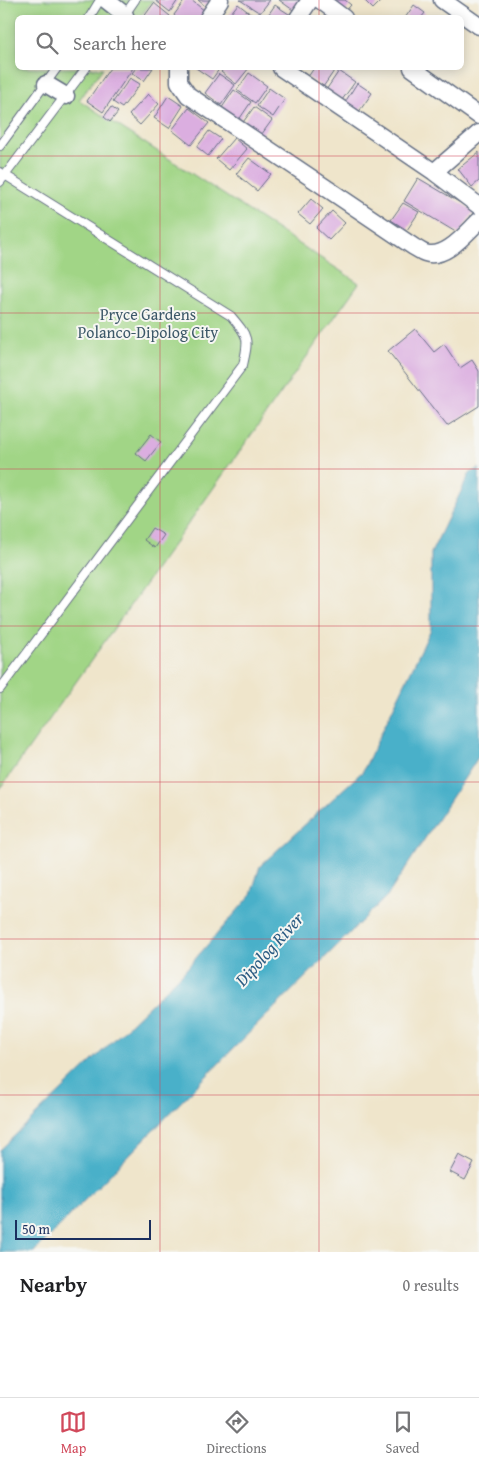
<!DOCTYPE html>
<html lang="en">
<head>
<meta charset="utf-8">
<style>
  :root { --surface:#fff; --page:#f6f6f6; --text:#202124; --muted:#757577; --line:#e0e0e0; --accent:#d1495b }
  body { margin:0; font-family:"Gentium Book Plus",serif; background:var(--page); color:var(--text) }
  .scale { position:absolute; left:15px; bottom:12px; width:136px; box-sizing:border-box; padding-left:5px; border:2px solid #1b2f5e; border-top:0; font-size:14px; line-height:18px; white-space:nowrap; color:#1b2f5e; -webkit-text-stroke:4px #f6f6f2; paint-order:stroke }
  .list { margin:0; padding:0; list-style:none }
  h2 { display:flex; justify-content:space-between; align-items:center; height:65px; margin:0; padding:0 20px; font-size:21px }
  h2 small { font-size:16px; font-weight:400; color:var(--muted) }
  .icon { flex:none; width:28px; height:28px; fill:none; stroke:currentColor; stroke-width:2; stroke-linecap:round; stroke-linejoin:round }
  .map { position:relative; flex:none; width:479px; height:1252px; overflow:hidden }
  .search { position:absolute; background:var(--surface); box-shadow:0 2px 12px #0003; left:15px; right:15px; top:15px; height:55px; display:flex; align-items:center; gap:12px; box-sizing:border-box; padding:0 18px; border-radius:8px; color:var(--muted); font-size:19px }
  .sheet { height:145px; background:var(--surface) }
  nav { display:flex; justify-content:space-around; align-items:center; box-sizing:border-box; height:70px; border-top:1px solid var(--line); background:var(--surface); font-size:14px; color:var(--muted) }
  nav a { display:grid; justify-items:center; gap:2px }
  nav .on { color:var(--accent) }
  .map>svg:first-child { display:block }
</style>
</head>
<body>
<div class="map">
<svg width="479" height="1252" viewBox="0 0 479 1252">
  <rect width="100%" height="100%" fill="#f6f6f2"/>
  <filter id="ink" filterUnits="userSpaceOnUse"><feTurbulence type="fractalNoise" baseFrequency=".02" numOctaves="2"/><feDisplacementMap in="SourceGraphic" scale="10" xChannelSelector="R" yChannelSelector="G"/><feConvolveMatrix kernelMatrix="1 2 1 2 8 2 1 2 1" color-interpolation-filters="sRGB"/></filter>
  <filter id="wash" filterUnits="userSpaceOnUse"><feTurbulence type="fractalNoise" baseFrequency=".0096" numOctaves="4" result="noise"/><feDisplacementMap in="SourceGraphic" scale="20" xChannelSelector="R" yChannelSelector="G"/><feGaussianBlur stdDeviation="1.12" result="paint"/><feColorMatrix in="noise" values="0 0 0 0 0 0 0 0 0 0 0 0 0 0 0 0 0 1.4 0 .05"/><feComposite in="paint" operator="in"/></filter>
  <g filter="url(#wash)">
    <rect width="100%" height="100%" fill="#efe5cb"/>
    <path fill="#a1d586" stroke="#5e8272" d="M 0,0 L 153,0 L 140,17 L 18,18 L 18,68 L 103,68 L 79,100 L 359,283 L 0,789 Z"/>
    <path fill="#4ab0c9" stroke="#327094" d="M 479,468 L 479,756 L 388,895 L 233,1049 L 34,1252 L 0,1252 L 0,1150 L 182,974 L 251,895 L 260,866 L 363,771 L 431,629 L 431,553 L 470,473 Z"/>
    <g id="blocks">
      <path fill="#dbaee0" d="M 155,0 L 178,0 L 170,12 Z
        M 185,0 L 191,0 L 205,11 L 201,18 L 176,18 L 174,15 Z
        M 198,0 L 211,0 L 205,6 Z
        M 240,0 L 270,0 L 260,13 Z
        M 279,0 L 300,0 L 293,10 Z
        M 329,0 L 345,0 L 351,5 L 343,14 Z
        M 364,0 L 382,0 L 373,9 Z
        M 154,3 L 170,16 L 169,18 L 143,18 Z
        M 238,4 L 256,18 L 227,18 Z
        M 275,5 L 292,16 L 291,18 L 266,18 Z
        M 414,5 L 425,13 L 421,18 L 405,18 Z
        M 110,68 L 133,68 L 103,112 L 87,101 Z
        M 136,68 L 153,68 L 144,81 L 132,73 Z
        M 196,68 L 220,68 L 212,79 Z
        M 224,68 L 249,68 L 236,84 L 221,72 Z
        M 314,68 L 329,68 L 334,71 L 323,87 L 308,77 Z
        M 339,71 L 355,82 L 342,100 L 326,90 Z
        M 249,73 L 267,86 L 255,103 L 237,90 Z
        M 219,74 L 235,85 L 221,105 L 205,93 Z
        M 130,78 L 140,84 L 122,108 L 113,102 Z
        M 357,83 L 372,93 L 356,116 L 342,107 Z
        M 269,88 L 285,99 L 273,117 L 257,106 Z
        M 234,90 L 251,102 L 236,124 L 219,112 Z
        M 148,94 L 159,104 L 140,125 L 129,115 Z
        M 168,96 L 183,106 L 169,128 L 154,118 Z
        M 111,107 L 118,112 L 110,122 L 104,117 Z
        M 254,107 L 272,120 L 259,138 L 241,125 Z
        M 189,108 L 209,123 L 191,145 L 172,130 Z
        M 209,131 L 221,139 L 208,156 L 197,147 Z
        M 234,138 L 247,149 L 229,170 L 216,159 Z
        M 479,152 L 479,181 L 472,187 L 458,169 Z
        M 249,158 L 271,174 L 257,191 L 236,174 Z
        M 418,178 L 474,211 L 459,234 L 404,201 Z
        M 311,199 L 323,209 L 310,224 L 298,214 Z
        M 403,203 L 419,212 L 407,230 L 391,220 Z
        M 332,211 L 345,223 L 329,240 L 316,228 Z
        M 415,329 L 434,352 L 444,344 L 460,368 L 472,360 L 479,371 L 479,406 L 447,426 L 388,351 Z
        M 151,434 L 161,442 L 146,461 L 136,453 Z
        M 152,528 L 164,535 L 155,548 L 144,540 Z
        M 459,1155 L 474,1163 L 465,1180 L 450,1172 Z"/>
    </g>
  </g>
  <g filter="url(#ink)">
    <use href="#blocks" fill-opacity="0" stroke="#656f84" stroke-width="1"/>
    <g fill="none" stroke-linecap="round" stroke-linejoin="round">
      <defs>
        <path id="lane" d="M 124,16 L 135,0
          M 89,18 L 100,0
          M 0,146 L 57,68
          M 0,172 L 231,316 C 249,337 249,339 243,365 L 0,689
          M 0,182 L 86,68"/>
        <path id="street" d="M 106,0 L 125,15
          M 320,0 L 344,18
          M 442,0 L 479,26
          M 208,18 L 220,0
          M 298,18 L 310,0
          M 179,68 L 179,82 L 188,95 L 414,247 C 418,249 422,252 425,253 C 445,260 466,233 479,221
          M 281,68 L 434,172 L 479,206
          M 412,68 L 479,116
          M 46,84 L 66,96
          M 434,172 L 479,133"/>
      </defs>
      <use href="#lane" stroke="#656f84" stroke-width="10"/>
      <use href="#street" stroke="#656f84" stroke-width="19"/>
      <use href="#lane" stroke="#fff" stroke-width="8"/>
      <use href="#street" stroke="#fff" stroke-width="16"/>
    </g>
  </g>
  <path fill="none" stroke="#d1495b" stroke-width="1" stroke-opacity="0.55" d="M 160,0 L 160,18M 319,0 L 319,18M 160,68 L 160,1252M 319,68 L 319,1252M 0,156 L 479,156M 0,313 L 479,313M 0,469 L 479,469M 0,626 L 479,626M 0,782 L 479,782M 0,939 L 479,939M 0,1095 L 479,1095"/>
  <g text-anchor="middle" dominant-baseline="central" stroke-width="4" stroke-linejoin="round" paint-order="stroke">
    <g font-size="16" fill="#3c5868" stroke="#f6f6f2">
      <text x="148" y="314">Pryce Gardens<tspan x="148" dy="18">Polanco-Dipolog City</tspan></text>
    </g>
    <g font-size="18" font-style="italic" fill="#2b5c83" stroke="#f6f6f2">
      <text transform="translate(269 949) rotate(-48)">Dipolog River</text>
    </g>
  </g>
</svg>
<div class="scale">50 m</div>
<div class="search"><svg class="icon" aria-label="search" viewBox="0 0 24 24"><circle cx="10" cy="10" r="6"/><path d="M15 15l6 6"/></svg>Search here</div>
</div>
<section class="sheet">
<h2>Nearby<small>0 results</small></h2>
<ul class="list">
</ul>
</section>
<nav>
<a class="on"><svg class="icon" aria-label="map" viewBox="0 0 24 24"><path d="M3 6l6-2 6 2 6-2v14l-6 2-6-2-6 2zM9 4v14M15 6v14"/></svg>Map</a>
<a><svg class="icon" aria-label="directions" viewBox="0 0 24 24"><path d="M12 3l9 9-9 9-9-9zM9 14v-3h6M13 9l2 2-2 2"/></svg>Directions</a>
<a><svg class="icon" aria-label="saved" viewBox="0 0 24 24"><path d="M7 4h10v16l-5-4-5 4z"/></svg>Saved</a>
</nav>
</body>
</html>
